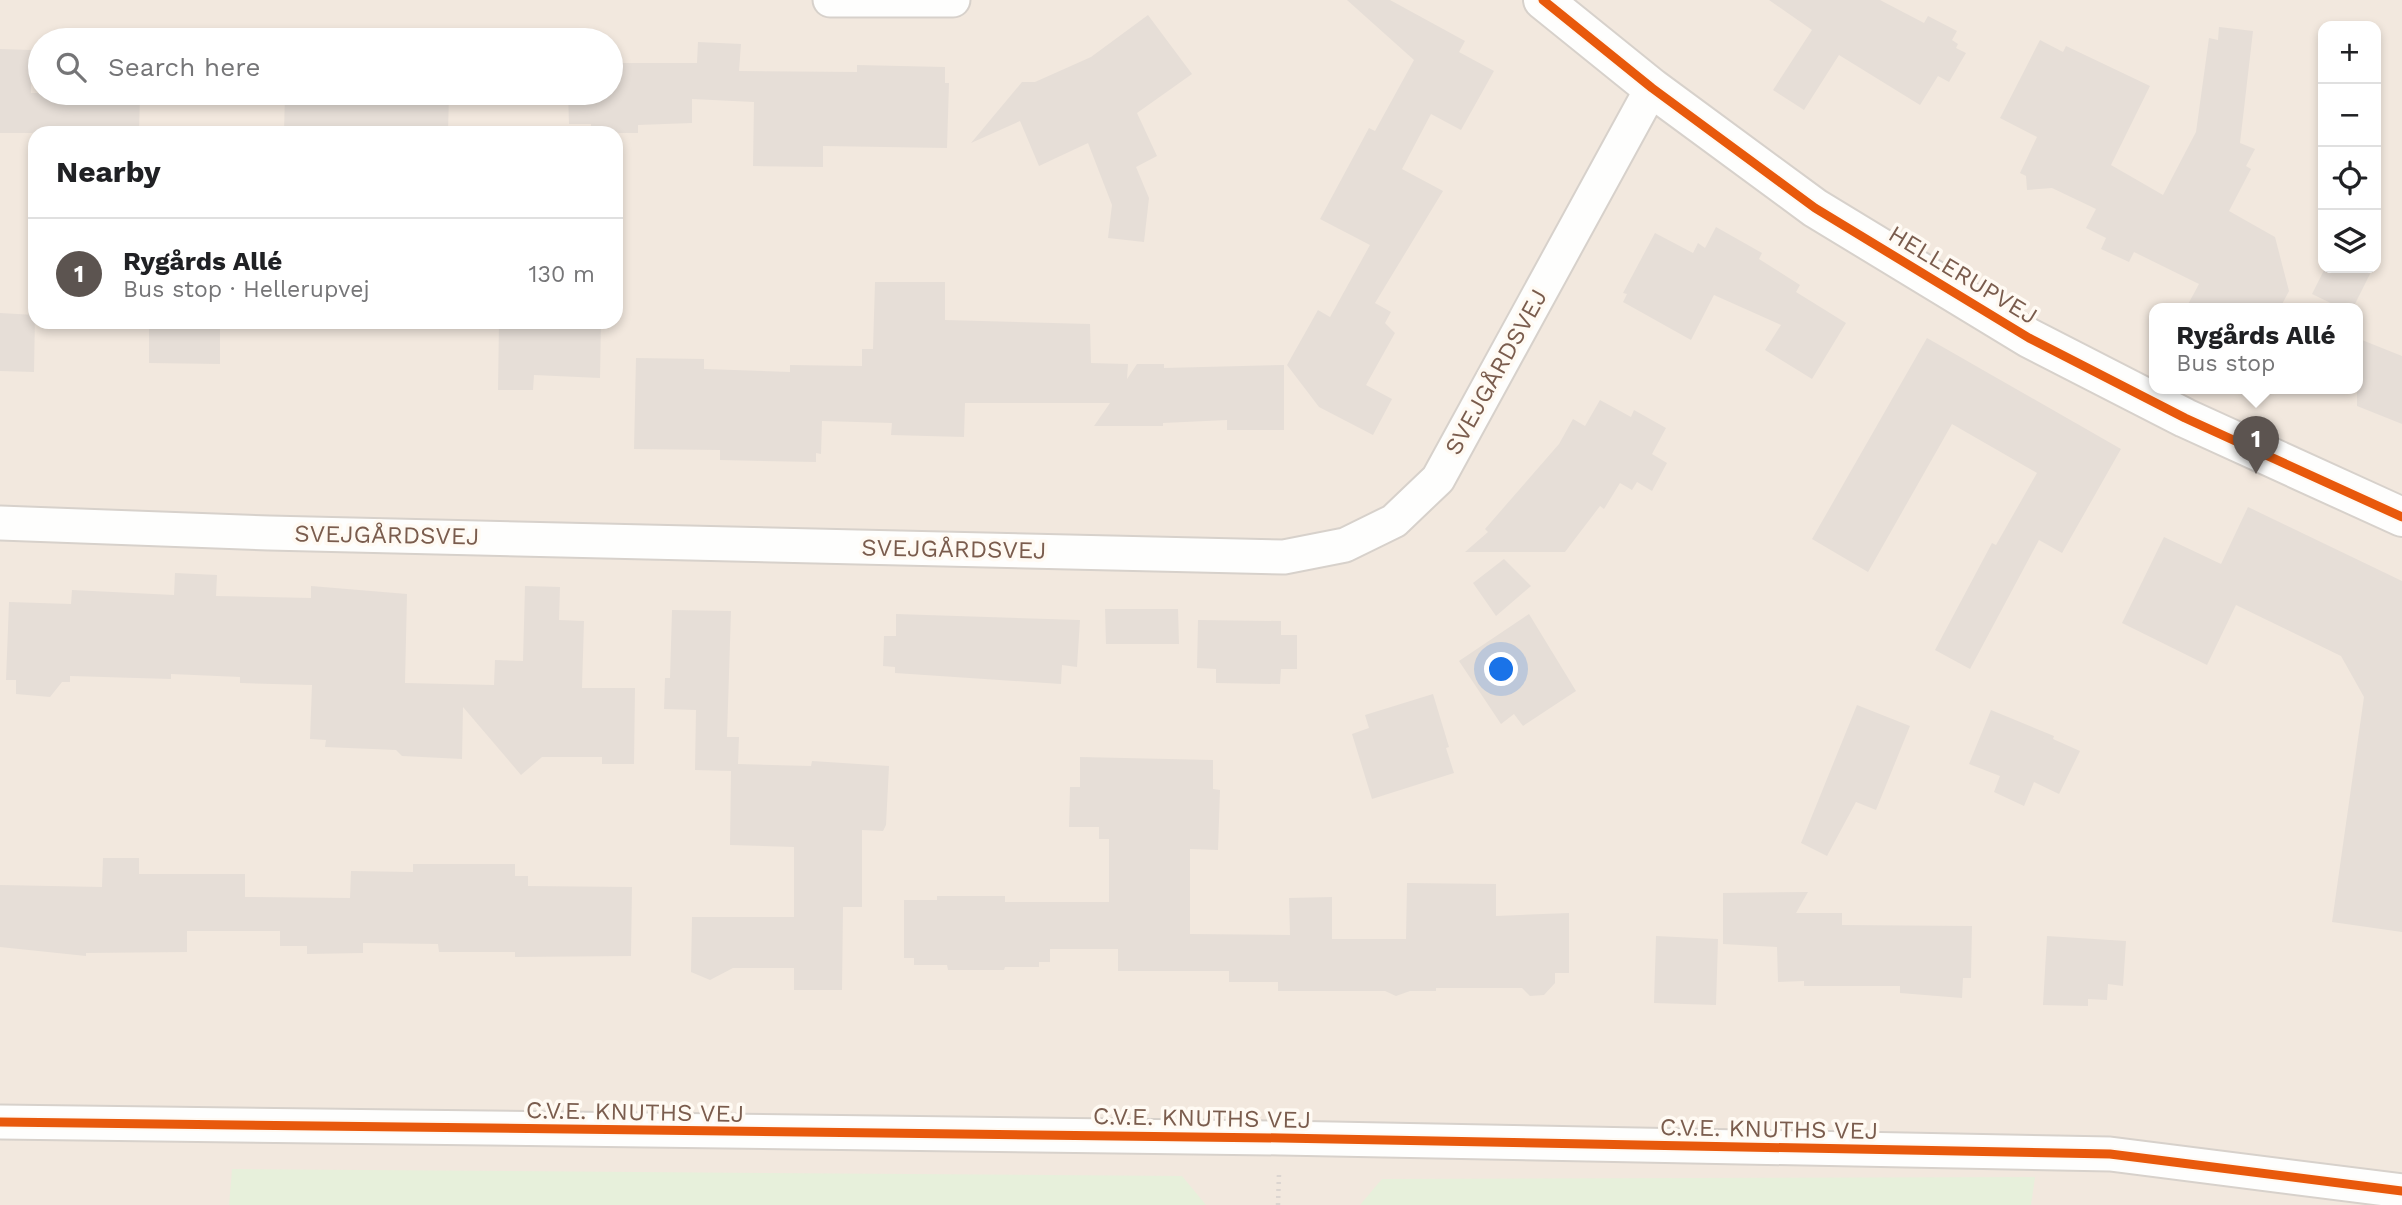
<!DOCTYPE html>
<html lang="en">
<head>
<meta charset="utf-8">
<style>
  :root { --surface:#fff; --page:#f2f2f2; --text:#202124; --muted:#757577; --line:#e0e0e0; --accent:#5c5450 }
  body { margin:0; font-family:"Work Sans",sans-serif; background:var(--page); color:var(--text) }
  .controls { position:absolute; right:21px; top:21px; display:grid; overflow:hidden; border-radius:14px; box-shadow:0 4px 10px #0003 }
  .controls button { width:63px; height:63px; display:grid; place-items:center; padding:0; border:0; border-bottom:2px solid var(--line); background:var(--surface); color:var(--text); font:35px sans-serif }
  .you { position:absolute; left:1502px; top:670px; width:24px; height:24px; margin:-18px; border:5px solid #fff; border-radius:50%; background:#1a73e8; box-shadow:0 0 0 10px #1a73e833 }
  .badge { display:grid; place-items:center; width:46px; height:46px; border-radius:50%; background:var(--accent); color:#fff; font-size:23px; font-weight:700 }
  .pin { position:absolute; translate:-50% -58px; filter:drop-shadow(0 2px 4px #0008) }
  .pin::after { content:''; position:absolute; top:37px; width:24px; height:21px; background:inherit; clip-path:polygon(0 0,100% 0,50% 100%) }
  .popup { position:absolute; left:2149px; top:303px; width:214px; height:91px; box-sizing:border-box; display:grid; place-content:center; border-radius:14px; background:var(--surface); filter:drop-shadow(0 2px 5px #0005); font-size:23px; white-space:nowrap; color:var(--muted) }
  .popup b { font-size:26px; color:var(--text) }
  .popup::after { content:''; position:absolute; left:50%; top:100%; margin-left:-14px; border:14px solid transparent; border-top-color:var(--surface) }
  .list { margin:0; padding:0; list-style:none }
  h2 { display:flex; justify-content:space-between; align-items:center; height:91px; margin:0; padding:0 28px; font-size:30px }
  h2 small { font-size:23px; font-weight:400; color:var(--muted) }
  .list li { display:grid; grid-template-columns:46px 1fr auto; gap:21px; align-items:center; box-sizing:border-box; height:112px; padding:0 28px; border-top:2px solid var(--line) }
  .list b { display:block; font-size:26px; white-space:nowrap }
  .list p { margin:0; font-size:23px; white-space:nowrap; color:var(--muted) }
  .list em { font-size:23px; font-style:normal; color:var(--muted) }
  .icon { flex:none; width:38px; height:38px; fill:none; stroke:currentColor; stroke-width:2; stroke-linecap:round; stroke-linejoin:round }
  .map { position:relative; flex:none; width:2402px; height:1205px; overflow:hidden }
  .search { position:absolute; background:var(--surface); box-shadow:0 4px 10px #0003; left:28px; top:28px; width:595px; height:77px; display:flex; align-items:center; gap:18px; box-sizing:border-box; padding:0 24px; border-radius:38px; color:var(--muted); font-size:26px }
  .panel { position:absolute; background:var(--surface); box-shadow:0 4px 10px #0003; left:28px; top:126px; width:595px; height:203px; border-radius:21px }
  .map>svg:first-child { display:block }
</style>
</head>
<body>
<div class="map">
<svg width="2402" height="1205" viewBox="0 0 2402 1205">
  <rect width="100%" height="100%" fill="#f9f5f0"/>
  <path fill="#f2e8de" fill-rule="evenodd" d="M 0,0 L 2402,0 L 2402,1205 L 0,1205 ZM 2323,26 L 2376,26 L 2376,268 L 2323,268 ZM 40,40 L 611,40 L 611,93 L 40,93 ZM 35,133 L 616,133 L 616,322 L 35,322 ZM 2154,308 L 2358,308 L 2358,388 L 2154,388 Z"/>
  <path fill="#e7f0db" d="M 232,1169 L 1182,1176 L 1206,1205 L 229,1205 Z
    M 2035,1177 L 2031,1205 L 1360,1205 L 1382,1179 Z"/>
  <path fill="#e6ded7" d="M 1347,0 L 1390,0 L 1465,41 L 1459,52 L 1494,71 L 1461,130 L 1431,114 L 1402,169 L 1443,191 L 1375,303 L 1391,312 L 1385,323 L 1395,333 L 1366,385 L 1392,399 L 1373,435 L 1319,407 L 1287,365 L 1318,310 L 1330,317 L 1370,245 L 1320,219 L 1369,128 L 1375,131 L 1414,60 Z
    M 1769,0 L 1880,0 L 1924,23 L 1928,16 L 1957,31 L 1952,40 L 1958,44 L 1956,48 L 1966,53 L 1949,82 L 1938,76 L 1920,105 L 1839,55 L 1804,110 L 1773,90 L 1812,30 Z
    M 1148,15 L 1192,74 L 1137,113 L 1157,156 L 1136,167 L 1149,198 L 1144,242 L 1108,238 L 1112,205 L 1088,143 L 1039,166 L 1020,121 L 971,143 L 1022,82 L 1035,82 L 1091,57 Z
    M 2219,27 L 2253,31 L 2240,143 L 2255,149 L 2246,166 L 2251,169 L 2229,211 L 2275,237 L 2289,291 L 2280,308 L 2186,308 L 2199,284 L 2134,252 L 2129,262 L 2101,249 L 2106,238 L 2086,228 L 2096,209 L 2052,188 L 2027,190 L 2026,176 L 2020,173 L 2037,137 L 2000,118 L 2040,40 L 2063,52 L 2066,46 L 2150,86 L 2111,165 L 2163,195 L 2196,132 L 2209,38 L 2218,40 Z
    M 698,42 L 741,44 L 739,71 L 857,72 L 857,65 L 945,67 L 945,83 L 949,83 L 947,148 L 823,146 L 823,167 L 753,166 L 754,102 L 692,99 L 692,123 L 638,125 L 638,133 L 591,133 L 591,124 L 569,124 L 568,93 L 611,93 L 611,63 L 697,63 Z
    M 0,49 L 32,50 L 31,93 L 140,93 L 139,133 L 0,133 Z
    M 285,93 L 449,93 L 448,133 L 284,133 Z
    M 1716,227 L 1762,253 L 1759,259 L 1800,285 L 1796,292 L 1846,323 L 1812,379 L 1765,350 L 1781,325 L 1714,295 L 1691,340 L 1623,302 L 1627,294 L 1623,293 L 1655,233 L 1693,253 L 1698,243 L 1705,248 Z
    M 2325,268 L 2373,268 L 2353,308 L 2341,308 L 2312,294 Z
    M 875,282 L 945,282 L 945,320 L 1090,324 L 1091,363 L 1128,364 L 1127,379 L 1137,364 L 1164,364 L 1164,368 L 1284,365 L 1284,430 L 1227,430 L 1227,420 L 1163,423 L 1163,426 L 1094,426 L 1110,403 L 965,403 L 964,437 L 891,435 L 892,423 L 822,421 L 821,454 L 816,453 L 816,462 L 720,460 L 720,450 L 634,449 L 636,358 L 704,359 L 704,369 L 790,372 L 790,365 L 862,366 L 862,349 L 873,349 Z
    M 0,313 L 35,315 L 34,372 L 0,371 Z
    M 149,322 L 220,322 L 220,364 L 149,363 Z
    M 499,322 L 601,322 L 600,378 L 534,375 L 533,390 L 498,390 Z
    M 1927,338 L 2121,449 L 2062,553 L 2039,540 L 1970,669 L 1935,650 L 1992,543 L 1996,545 L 2037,473 L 1952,424 L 1868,572 L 1812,539 Z
    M 2357,338 L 2402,356 L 2402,424 L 2357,406 Z
    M 1600,400 L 1631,417 L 1634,410 L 1666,428 L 1652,454 L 1667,463 L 1652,491 L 1637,482 L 1632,490 L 1620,483 L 1604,509 L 1600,506 L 1565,552 L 1465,552 L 1488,532 L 1485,529 L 1559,444 L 1573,419 L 1585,426 Z
    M 2248,507 L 2402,581 L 2402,932 L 2332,922 L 2364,697 L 2341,656 L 2236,605 L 2207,665 L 2122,623 L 2164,537 L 2221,564 Z
    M 1504,559 L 1531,586 L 1496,616 L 1473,583 Z
    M 175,573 L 217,575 L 216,596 L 311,598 L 311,586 L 407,594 L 405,683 L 494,685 L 495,660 L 523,661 L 525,586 L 560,587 L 559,620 L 584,621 L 582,688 L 635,688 L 634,764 L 602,764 L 602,757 L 542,757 L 521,775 L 463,707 L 462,759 L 402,756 L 396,750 L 325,747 L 326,740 L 310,739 L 312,685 L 240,683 L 240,677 L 171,674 L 171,679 L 70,676 L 70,682 L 62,682 L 50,697 L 16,694 L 16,680 L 6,680 L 9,602 L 71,604 L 72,590 L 174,595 Z
    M 1105,609 L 1178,609 L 1179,644 L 1106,644 Z
    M 672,610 L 731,611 L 727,737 L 739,737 L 738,764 L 811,766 L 812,761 L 889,766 L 886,825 L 883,831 L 862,830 L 862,907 L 843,907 L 842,990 L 794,990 L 794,968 L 733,968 L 710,980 L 691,972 L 692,917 L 794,917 L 794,847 L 730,845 L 731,771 L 695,770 L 696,710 L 664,709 L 665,678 L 670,678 Z
    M 896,614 L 1080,620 L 1077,667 L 1062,665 L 1061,684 L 895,673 L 895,667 L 883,666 L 884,636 L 896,636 Z
    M 1529,614 L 1576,691 L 1523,726 L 1514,714 L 1501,724 L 1459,661 Z
    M 1198,620 L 1281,621 L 1281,635 L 1297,635 L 1297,669 L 1281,669 L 1280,684 L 1216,683 L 1216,669 L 1197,668 Z
    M 1433,694 L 1449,747 L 1446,748 L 1454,773 L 1372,799 L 1352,734 L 1369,728 L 1365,715 Z
    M 1857,705 L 1910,726 L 1876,810 L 1856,802 L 1827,856 L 1801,843 Z
    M 1991,710 L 2054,736 L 2053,739 L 2080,751 L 2059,794 L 2034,782 L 2024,806 L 1994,792 L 2000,776 L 1969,764 Z
    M 1080,757 L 1213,760 L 1213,789 L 1220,790 L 1218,850 L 1190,849 L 1190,934 L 1290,935 L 1289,898 L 1332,897 L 1332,939 L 1406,939 L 1407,883 L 1496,884 L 1496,916 L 1569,913 L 1569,973 L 1555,973 L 1555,983 L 1544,995 L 1530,996 L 1522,988 L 1436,988 L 1436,991 L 1410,991 L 1396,996 L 1385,991 L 1278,991 L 1278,982 L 1229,982 L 1229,971 L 1118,971 L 1118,949 L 1050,949 L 1050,962 L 1039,962 L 1039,967 L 1005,967 L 1004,970 L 948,970 L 947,965 L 914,965 L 914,958 L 904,958 L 904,900 L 937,900 L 937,896 L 1005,896 L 1005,902 L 1109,902 L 1109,839 L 1099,839 L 1099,827 L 1069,827 L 1070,787 L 1080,787 Z
    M 103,858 L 139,858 L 139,874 L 245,874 L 245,897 L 350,898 L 351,871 L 413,872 L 413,864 L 515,864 L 515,876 L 528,876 L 528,886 L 632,887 L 631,956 L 515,957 L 515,952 L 439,952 L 438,944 L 363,943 L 363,953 L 307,954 L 307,946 L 280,946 L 280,931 L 187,931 L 187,952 L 86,953 L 86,956 L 0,947 L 0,885 L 102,887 Z
    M 1808,892 L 1796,913 L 1842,913 L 1842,925 L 1972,926 L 1971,978 L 1963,978 L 1962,998 L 1900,993 L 1900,986 L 1804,986 L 1804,981 L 1778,982 L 1777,947 L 1723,944 L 1723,893 Z
    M 1656,936 L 1718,939 L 1716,1005 L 1654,1003 Z
    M 2047,936 L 2126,941 L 2123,986 L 2108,984 L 2107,1000 L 2088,999 L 2088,1006 L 2043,1005 Z"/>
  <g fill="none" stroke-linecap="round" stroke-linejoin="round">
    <defs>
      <path id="minor" d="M 830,0 L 953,0
        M 0,523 L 269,533 L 1284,557 L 1345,545 L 1394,521 L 1438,479 L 1652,88
        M 0,1122 L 1281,1138 L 2110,1154 L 2402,1191"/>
      <path id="tertiary" d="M 1543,0 L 1652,88 L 1815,208 L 2029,338 L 2185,418 L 2402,517"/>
    </defs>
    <use href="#minor" stroke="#d7d1cb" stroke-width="37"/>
    <use href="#tertiary" stroke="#d7d1cb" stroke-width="42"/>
    <path stroke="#dcd5d0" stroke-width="4.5" stroke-dasharray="2 5" stroke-linecap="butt" d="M 1278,1205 L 1279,1174"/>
    <use href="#minor" stroke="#fefefd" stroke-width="33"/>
    <use href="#tertiary" stroke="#fefefd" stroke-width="38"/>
    <defs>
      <path id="cycleway" d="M 1543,0 L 1652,88 L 1815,208 L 2029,338 L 2185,418 L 2402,517
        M 0,1122 L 1281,1138 L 2110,1154 L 2402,1191"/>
    </defs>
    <use href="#cycleway" stroke="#fffaf3" stroke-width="13"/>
    <use href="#cycleway" stroke="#e8590c" stroke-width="9"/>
  </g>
  <g text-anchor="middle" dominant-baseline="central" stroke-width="7" stroke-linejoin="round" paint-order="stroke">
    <g font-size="24" fill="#7a5c4d" stroke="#fffaf3">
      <text transform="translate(1963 275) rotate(31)">HELLERUPVEJ</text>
      <text transform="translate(1496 372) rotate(-61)">SVEJGÅRDSVEJ</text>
      <text transform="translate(387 535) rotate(1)">SVEJGÅRDSVEJ</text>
      <text transform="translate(954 549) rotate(1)">SVEJGÅRDSVEJ</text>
      <text transform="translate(635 1112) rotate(1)">C.V.E. KNUTHS VEJ</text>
      <text transform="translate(1202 1118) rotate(1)">C.V.E. KNUTHS VEJ</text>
      <text transform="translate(1769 1129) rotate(1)">C.V.E. KNUTHS VEJ</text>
    </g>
  </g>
</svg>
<div class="controls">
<button>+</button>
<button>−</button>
<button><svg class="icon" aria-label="locate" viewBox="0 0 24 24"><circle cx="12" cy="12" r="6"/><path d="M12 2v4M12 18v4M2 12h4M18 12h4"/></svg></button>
<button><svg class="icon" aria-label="layers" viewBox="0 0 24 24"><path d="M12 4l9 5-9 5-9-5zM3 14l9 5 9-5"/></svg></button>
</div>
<div class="you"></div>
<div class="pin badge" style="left:2256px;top:474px">1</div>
<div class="popup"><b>Rygårds Allé</b>Bus stop</div>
<div class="search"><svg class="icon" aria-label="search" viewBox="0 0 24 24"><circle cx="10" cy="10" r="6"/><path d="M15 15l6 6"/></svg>Search here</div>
<section class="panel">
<h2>Nearby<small></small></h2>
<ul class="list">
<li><span class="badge">1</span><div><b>Rygårds Allé</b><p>Bus stop · Hellerupvej</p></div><em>130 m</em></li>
</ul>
</section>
</div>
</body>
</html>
